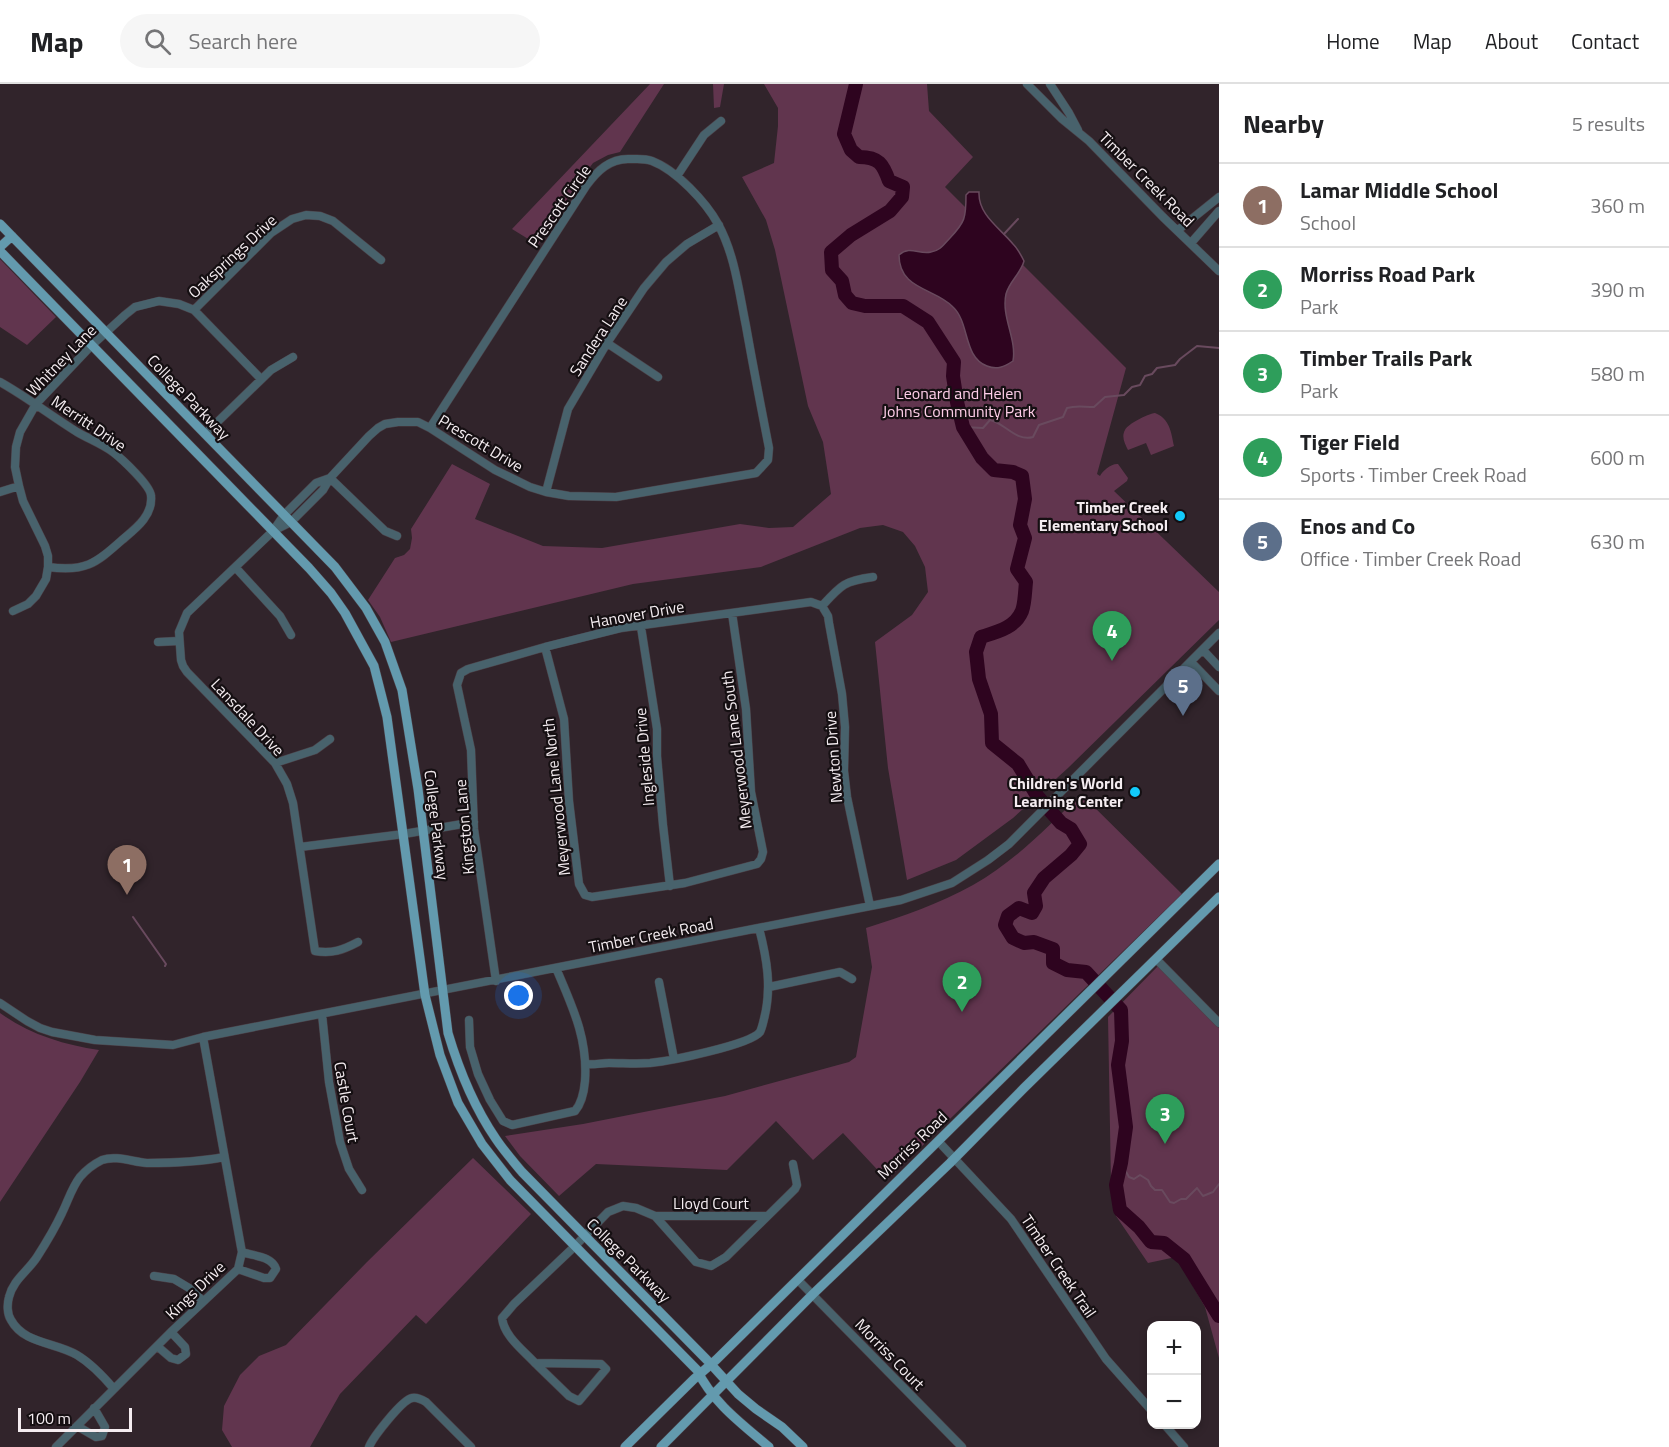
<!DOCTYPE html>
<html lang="en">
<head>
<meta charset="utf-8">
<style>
  :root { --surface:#fff; --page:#f6f6f6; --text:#202124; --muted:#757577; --line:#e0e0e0; --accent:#0b8043 }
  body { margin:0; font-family:"Titillium Web",sans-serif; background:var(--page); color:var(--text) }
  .controls { position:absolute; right:18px; bottom:18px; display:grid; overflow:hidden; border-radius:12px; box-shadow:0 3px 9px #0003 }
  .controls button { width:54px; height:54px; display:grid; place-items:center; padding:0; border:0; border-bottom:2px solid var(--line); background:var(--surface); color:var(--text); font:30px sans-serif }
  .scale { position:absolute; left:18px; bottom:15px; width:114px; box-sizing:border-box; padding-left:6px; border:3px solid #f4ecf0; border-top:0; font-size:16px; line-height:21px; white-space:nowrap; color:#f4ecf0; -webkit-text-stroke:4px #150f12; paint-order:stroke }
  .you { position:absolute; left:519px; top:912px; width:21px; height:21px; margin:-15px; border:4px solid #fff; border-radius:50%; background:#1a73e8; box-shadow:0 0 0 9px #1a73e833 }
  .badge { display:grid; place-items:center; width:39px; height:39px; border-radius:50%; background:var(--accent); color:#fff; font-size:20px; font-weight:700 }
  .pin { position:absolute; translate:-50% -50px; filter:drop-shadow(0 2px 3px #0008) }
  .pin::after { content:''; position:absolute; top:32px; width:21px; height:18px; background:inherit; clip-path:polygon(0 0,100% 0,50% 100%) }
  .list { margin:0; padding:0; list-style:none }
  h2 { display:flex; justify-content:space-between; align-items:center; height:78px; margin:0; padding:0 24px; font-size:26px }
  h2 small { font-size:20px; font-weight:400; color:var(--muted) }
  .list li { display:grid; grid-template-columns:39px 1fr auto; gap:18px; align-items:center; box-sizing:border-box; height:84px; padding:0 24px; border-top:2px solid var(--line) }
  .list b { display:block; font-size:22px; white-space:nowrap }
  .list p { margin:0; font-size:20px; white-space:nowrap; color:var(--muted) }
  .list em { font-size:20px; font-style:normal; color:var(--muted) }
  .icon { flex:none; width:33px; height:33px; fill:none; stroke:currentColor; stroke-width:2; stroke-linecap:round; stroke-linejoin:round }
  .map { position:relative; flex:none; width:1219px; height:1363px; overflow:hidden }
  header { display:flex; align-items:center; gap:36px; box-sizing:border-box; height:84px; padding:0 30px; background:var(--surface); border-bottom:2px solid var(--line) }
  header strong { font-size:28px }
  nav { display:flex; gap:33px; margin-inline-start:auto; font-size:21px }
  .search { width:420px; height:54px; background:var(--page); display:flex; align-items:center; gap:15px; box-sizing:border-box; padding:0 21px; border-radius:33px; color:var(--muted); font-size:22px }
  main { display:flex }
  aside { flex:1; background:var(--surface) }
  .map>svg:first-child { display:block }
</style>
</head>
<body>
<header>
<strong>Map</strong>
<div class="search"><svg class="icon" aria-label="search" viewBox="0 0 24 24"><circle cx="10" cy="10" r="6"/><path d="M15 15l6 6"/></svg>Search here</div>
<nav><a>Home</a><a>Map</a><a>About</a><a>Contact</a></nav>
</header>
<main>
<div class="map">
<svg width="1219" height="1363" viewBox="0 0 1219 1363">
  <rect width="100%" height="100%" fill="#31242b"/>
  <path fill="#61354e" d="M 650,0 L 664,0 L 620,68 L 608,71 L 593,79 L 573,106 L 538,161 L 512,145 Z
    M 713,0 L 724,0 L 720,23 L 714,24 Z
    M 764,0 L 927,0 L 929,27 L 973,73 L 945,103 L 1126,284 L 1097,390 L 1100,392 C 1102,387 1112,379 1118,380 L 1128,394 L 1127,397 L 1114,407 L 1219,508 L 1219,536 L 1068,684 L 1013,734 L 956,776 L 907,796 L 888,684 L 875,558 L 912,531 L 928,508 L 925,483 L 915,462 L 903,448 L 883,441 L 860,444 L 761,483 L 633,500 L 391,558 L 380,533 L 368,516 L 395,474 L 404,471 L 410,465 L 412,454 L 411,445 L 452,380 L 490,400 L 475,435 L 543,462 L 602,464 L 740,440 L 769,444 L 793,443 L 831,410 L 823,358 L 808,322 L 775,166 L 766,136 L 742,93 L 774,79 L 778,42 L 778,24 Z
    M 0,175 L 56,233 L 27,261 L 0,243 Z
    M 1155,329 C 1170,335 1171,348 1174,362 L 1151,371 L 1146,359 L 1128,366 C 1125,360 1121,353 1125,346 C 1128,340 1147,330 1155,329 Z
    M 1081,710 L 1182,810 L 887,1096 L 843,1049 L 813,1076 L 776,1037 L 727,1086 L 596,1080 L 559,1112 L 520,1072 L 505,1052 L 583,1040 L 725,1012 L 849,978 L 856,973 L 872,883 L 866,844 C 903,832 939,820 973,801 C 1014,778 1048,743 1081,710 Z
    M 1158,882 L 1219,944 L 1219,1274 L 1205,1223 L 1176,1173 L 1148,1179 L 1116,1132 L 1111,1100 L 1108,933 Z
    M 0,929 C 29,950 64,961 99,966 L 80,998 L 0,1118 Z
    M 473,1074 L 531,1130 L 426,1240 L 416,1231 L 340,1310 L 310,1363 L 232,1363 L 222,1346 L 224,1322 L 240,1291 L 259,1272 L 286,1261 L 367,1178 Z"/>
  <path fill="#2e041f" stroke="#694a5e" stroke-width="1.5" d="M 969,108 L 979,108 C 978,131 1000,144 1013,160 C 1018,165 1021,171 1024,177 C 1021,189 1009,198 1006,210 C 1001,233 1017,255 1013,277 C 1004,283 997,286 987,282 C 963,273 970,239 953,223 C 935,204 899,206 899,171 C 910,161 919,171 931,168 C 940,167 944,160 950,154 C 965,138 966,134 966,111 Z"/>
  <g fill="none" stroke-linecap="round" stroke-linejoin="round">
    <path stroke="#694a5e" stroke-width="2" d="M 1004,150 L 1018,135
      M 963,343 L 983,344 L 990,336 C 1005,339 1016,358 1033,353 L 1039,341 L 1063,333 L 1067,324 C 1077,321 1083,323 1094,323 L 1105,313 L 1124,311 L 1132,303 L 1140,301 L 1145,292 L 1152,290 L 1157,284 L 1175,281 L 1180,275 L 1197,262 L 1219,264
      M 133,833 L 166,880 L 165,882
      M 1121,1079 L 1129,1093 L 1134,1095 L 1140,1091 L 1148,1096 L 1151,1102 L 1155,1106 L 1162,1106 L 1170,1118 L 1174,1119 L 1181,1115 L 1186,1115 L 1197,1104 L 1203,1112 L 1213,1108 L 1219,1100"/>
    <path stroke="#2e041f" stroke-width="14" d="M 856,0 L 844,50 L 851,66 L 859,73 C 879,73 883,80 889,97 L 903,103 L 902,113 L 890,127 L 851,151 L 831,168 L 832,186 L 842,197 L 845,211 L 852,219 L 865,222 L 903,222 L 928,238 L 954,278 L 953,292 L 957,318 L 963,343 L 982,374 L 994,386 L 1013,388 L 1022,392 L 1025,415 L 1020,441 L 1025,454 L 1017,485 L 1026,498 C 1025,507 1025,519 1022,527 C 1015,544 997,548 981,553 L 976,568 L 979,595 L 991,630 L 992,659 L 1018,680 L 1038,713 L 1061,739 L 1071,745 L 1080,760 L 1071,771 L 1044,794 L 1034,809 L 1036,822 L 1032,829 L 1019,824 L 1008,832 L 1005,841 L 1013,854 L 1024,859 L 1034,858 L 1053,865 L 1053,879 L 1067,886 L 1086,888 L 1121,926 L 1122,957 L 1118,981 L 1126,1043 L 1121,1079 L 1116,1101 L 1120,1126 L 1139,1143 L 1151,1158 L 1164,1159 L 1184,1175 L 1219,1232"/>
    <defs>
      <path id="minor" d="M 1027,0 L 1062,35 L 1089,57 L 1163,133 L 1219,187
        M 1050,0 L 1069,29 L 1078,46
        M 677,92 L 704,51 L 721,37
        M 1178,146 L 1219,113
        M 1191,159 L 1219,127
        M 194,226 L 271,149 L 292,135 L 306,131 L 320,132 L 333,137 L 381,176
        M 607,259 L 658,293
        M 0,298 C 27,313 51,332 77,348 C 89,355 102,360 113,368 C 122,375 151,402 151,412 C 153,432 135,445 122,456 C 95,480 85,488 48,483
        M 205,350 L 271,286 L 293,273
        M 330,394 L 316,399 L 284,431 L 273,447 L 187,529 L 179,548 L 181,576 L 183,582 L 187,588 L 275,679 L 287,700 L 293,719 L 315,867 C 332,870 343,866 358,858
        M 330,394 L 385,447 L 397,452
        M 0,408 L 19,402
        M 546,408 L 568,325 L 607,259 L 644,204 L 666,178 L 687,160 L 719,141
        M 273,447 L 291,438 L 323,406 L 330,394 L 369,352 L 378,344 L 385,340 L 398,338 L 418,338 L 430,344 L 495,386 L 530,403 L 546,408 L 569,412 L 616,413 L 756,389 L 768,376 L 769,364 C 761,323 753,282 746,242 C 739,208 735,171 718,140 C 706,118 676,86 652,77 C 644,74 638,75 630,75 C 610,74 597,87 586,102 L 430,344
        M 236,484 L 280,532 L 291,551
        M 822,522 L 828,532 L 829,539 L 842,610 L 845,643 L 844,687 L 847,713 L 870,822
        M 822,522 C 841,501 844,497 873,493
        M 13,527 L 28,520 L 36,512 L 46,495 L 48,483 L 48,472 L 45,462 L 23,417 L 19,402 L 15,383 L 16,363 L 20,348 L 36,320 L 91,262 L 125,231 L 135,223 L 159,217 L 179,220 L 194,226 L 261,295
        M 641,543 L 657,645 L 657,672 L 663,741 L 670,802
        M 158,558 L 179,557
        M 545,563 L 564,635 L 569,717 L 579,800 L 585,811 L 592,813 L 685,799 L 757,780 L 761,775 L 763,768 L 751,708 L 746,625 L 732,529
        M 1203,566 L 1219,583
        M 1191,578 L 1219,607
        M 275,679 L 315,666 L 330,655
        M 300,763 L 404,750 L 474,738
        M 1156,875 L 1219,939
        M 496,897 L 474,745 L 471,666 L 457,601 L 461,589 L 468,585 L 545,563 L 621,544 L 811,518 L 822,522
        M 659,898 L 674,975
        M 769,903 L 840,888 L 852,895
        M 0,919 L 27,937 L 40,944 L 52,948 L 95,956 L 173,961 L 203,953 L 901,816 L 952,799 L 988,776 L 1009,760 L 1219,549
        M 322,930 L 329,998 L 340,1058 L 349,1085 L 362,1106
        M 469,936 L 470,963 L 478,990 L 490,1016 L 503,1037 L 512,1041 L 575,1027 C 582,1019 584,1008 585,997 C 588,954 572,922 556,884
        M 586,980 C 594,981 601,979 609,979 C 623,979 637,980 650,979 C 669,977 750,961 760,948 C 762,944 763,939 764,935 C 772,904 767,875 759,844
        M 938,1057 L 1011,1135 L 1106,1275 L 1152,1327
        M 655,1132 L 767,1132
        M 238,1185 L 264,1194 L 270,1194 L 276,1185 C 272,1172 253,1172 242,1168
        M 154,1192 L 174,1195 L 189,1204 L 203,1217
        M 798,1196 L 962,1363
        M 157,1262 L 171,1274 L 178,1276 L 186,1270 L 185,1263 L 171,1248
        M 535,1279 C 523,1266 504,1252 502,1234 L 514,1220 L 574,1163 L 608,1128 L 623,1122 L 636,1124 L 655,1132 L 696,1178 L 711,1182 L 726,1173 L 795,1105 L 797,1101 L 793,1080
        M 535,1279 L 601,1280 L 606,1285 L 579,1317 L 569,1312 Z
        M 114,1305 C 103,1292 92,1280 77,1271 C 55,1258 24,1260 11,1236 C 7,1230 7,1220 9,1213 C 13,1196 28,1187 37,1173 C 46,1159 55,1144 62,1129 C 68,1117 72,1103 80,1093 C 86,1086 94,1080 102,1076 C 116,1071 133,1078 147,1079 C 173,1079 199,1078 224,1073
        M 1164,1340 L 1184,1363
        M 77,1342 L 96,1353 L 102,1352 L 105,1343 L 94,1324
        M 56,1363 L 171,1248 L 238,1185 L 242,1168 L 241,1163 L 203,953
        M 369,1363 C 373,1353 402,1316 412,1314 C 417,1313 421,1315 426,1318 L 471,1363"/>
      <path id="major" d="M 0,140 L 335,483 L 366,524 L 385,558 L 402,606 L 418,705 L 448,949 C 459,986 474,1023 496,1055 C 504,1067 513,1077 522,1088 L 707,1276 L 738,1310 L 756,1325 L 782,1343 L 803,1363
        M 0,163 L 12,152
        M 0,167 L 309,484 L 331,509 L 345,529 L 374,582 L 387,633 L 425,911 L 440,971 L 458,1019 L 482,1060 L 510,1096 L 697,1286 C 713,1319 742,1340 769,1363
        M 625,1363 L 694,1295 L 716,1276 L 1219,780
        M 661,1363 L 813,1210 L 950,1079 L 1024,1004 L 1219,813"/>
    </defs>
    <use href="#minor" stroke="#4c4047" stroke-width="9"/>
    <use href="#major" stroke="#4c4047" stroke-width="10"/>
    <use href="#minor" stroke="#48626c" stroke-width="8"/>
    <use href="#major" stroke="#639aae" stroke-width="9"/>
  </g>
  <g fill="#12cafb" stroke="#150f12" stroke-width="2">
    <circle cx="1180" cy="432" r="6"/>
    <circle cx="1135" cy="708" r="6"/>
  </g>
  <g text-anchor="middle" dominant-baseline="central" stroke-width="4.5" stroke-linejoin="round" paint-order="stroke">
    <g font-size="16" fill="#f4ecf0" stroke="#150f12">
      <text transform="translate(1147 95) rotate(45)">Timber Creek Road</text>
      <text transform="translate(559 122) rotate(-55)">Prescott Circle</text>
      <text transform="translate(232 172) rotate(-43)">Oaksprings Drive</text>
      <text transform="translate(598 252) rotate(-57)">Sandera Lane</text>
      <text transform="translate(61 276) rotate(-46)">Whitney Lane</text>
      <text transform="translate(189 313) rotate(46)">College Parkway</text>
      <text transform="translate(89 339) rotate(34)">Merritt Drive</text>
      <text transform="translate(481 359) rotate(31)">Prescott Drive</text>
      <text transform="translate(637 530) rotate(-10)">Hanover Drive</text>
      <text transform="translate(248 633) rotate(47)">Lansdale Drive</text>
      <text transform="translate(736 666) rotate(-97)">Meyerwood Lane South</text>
      <text transform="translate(644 673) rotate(-95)">Ingleside Drive</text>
      <text transform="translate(833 673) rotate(-94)">Newton Drive</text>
      <text transform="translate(556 713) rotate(-96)">Meyerwood Lane North</text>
      <text transform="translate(437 741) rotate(83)">College Parkway</text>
      <text transform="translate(464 743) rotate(-95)">Kingston Lane</text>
      <text transform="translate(651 851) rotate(-11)">Timber Creek Road</text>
      <text transform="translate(347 1018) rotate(80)">Castle Court</text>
      <text transform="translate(912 1061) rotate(-44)">Morriss Road</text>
      <text x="711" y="1119">Lloyd Court</text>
      <text transform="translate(629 1176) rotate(45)">College Parkway</text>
      <text transform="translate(1059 1182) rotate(56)">Timber Creek Trail</text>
      <text transform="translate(195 1206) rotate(-44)">Kings Drive</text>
      <text transform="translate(890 1270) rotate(46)">Morriss Court</text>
    </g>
    <g font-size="16" fill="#fecee8" stroke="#150f12">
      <text x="959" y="309">Leonard and Helen<tspan x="959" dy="18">Johns Community Park</tspan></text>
    </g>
    <g font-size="16" font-weight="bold" fill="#f4ecf0" stroke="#150f12" text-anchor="end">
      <text x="1168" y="423">Timber Creek<tspan x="1168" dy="18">Elementary School</tspan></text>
      <text x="1123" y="699">Children's World<tspan x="1123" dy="18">Learning Center</tspan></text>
    </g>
  </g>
</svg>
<div class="controls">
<button>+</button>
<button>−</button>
</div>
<div class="scale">100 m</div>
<div class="you"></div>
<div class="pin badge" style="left:127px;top:811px;background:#8d6e63">1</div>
<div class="pin badge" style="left:962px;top:928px;background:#2e9e5b">2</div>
<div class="pin badge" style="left:1165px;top:1060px;background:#2e9e5b">3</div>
<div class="pin badge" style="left:1112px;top:577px;background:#2e9e5b">4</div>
<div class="pin badge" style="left:1183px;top:632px;background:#5c6f8a">5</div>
</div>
<aside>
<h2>Nearby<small>5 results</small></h2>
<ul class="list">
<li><span class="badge" style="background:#8d6e63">1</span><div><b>Lamar Middle School</b><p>School</p></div><em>360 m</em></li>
<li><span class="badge" style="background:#2e9e5b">2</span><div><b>Morriss Road Park</b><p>Park</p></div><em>390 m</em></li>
<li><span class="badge" style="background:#2e9e5b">3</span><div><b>Timber Trails Park</b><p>Park</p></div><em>580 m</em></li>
<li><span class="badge" style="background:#2e9e5b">4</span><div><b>Tiger Field</b><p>Sports · Timber Creek Road</p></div><em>600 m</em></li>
<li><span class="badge" style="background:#5c6f8a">5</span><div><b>Enos and Co</b><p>Office · Timber Creek Road</p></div><em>630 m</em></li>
</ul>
</aside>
</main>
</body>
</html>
